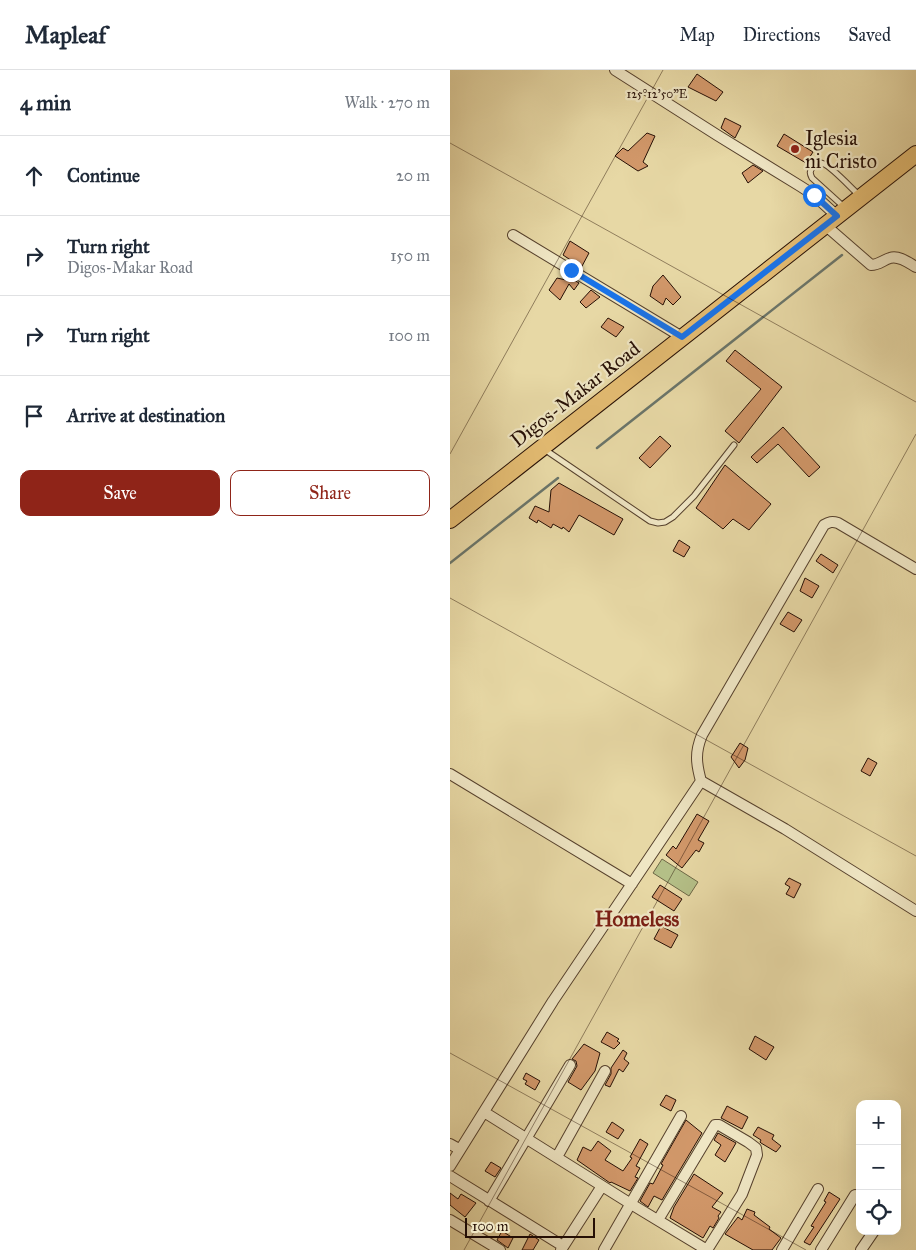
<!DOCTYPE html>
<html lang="en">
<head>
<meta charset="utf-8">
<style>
  :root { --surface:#fff; --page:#f2f2f3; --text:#1f2937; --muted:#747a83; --line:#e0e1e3; --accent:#8f2418 }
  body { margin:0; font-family:"IM FELL Great Primer",serif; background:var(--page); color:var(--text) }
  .controls { position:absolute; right:15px; bottom:15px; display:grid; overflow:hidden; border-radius:10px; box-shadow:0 5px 20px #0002 }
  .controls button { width:45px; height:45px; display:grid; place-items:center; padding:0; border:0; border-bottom:1px solid var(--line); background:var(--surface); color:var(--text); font:25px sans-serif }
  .scale { position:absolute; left:15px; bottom:12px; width:130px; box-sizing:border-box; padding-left:5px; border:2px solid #260f05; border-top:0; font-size:14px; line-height:18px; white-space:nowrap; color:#260f05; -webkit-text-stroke:4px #efe6c4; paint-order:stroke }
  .stop { position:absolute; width:15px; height:15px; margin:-11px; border:4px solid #1a73e8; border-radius:50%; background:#fff }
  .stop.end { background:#1a73e8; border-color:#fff; box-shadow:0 1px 5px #0008 }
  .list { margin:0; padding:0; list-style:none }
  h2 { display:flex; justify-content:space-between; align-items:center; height:65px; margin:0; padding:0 20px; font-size:21px }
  h2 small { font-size:16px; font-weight:400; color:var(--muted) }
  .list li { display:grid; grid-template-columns:32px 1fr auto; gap:15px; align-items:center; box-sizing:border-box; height:80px; padding:0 20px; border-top:1px solid var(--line) }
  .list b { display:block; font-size:19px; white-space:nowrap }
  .list p { margin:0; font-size:16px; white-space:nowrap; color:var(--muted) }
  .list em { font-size:16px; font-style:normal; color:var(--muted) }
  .actions { display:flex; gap:10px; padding:15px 20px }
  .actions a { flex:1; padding:11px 0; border:1px solid var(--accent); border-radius:10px; text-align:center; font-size:18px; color:var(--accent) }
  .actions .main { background:var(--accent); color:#fff }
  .icon { flex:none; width:28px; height:28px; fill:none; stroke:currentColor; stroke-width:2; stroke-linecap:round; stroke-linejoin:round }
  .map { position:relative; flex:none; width:466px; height:1180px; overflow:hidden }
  header { display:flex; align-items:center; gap:30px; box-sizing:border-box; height:70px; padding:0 25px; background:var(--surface); border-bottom:1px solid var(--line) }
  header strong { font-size:24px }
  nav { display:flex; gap:28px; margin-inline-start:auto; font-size:18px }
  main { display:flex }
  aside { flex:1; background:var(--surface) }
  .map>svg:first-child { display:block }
</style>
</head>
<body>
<header>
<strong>Mapleaf</strong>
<nav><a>Map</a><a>Directions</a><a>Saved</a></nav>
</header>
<main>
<aside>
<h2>4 min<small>Walk · 270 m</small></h2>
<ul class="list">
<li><svg class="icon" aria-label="ahead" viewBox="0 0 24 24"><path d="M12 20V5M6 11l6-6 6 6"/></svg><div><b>Continue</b></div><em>20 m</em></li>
<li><svg class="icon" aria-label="right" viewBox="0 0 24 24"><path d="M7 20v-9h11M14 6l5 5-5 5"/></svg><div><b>Turn right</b><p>Digos-Makar Road</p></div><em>150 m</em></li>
<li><svg class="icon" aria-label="right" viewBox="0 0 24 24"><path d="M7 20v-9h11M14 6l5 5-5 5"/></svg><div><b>Turn right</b></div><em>100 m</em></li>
<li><svg class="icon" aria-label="arrive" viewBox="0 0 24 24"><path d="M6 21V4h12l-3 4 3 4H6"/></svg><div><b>Arrive at destination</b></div></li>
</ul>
<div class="actions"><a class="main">Save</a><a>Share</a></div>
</aside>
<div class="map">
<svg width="466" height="1180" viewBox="0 0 466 1180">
  <rect width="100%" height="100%" fill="#e7d8a5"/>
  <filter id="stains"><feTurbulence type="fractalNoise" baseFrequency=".004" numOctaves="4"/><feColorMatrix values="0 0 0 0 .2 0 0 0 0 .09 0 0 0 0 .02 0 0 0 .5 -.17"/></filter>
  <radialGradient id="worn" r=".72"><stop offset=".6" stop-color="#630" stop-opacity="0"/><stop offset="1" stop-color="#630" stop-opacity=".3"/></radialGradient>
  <path fill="#b4bf87" stroke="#6d6746" d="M 212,789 L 248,812 L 239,826 L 203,803 Z"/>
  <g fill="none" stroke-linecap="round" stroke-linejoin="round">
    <path stroke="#6a756a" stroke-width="2.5" d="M 147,378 L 392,185
      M 0,493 L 108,408"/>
  </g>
  <path fill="#d2986a" stroke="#260f05" d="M 247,4 L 273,22 L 266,31 L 238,17 Z
    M 275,48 L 291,56 L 285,68 L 271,58 Z
    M 197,63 L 205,66 L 193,92 L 198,96 L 188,101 L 165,86 L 173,78 L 178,81 Z
    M 334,64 L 363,82 L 356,93 L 327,76 Z
    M 303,95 L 313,101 L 298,113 L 292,103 Z
    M 120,171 L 139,183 L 131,198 L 122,192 L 122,191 L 113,185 Z
    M 213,205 L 231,227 L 223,235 L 216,228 L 213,235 L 200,226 L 203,216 Z
    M 117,206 L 129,213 L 124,220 L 119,214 L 110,230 L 99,220 L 107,208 L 116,210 Z
    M 141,220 L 150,227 L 136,238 L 130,232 Z
    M 158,248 L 174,257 L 166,267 L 151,257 Z
    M 285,280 L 332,317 L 289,373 L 275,361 L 311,319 L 276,291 Z
    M 333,357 L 370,397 L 359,407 L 328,374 L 307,393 L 301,387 Z
    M 210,366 L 221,376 L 200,398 L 189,388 Z
    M 275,395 L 321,434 L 299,460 L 283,449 L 273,459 L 246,438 Z
    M 109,413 L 173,449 L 164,465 L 129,445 L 119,462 L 113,457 L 112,459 L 103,454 L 101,458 L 88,450 L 87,453 L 79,448 L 85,436 L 99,442 L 101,420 Z
    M 229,470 L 240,477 L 234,487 L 223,481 Z
    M 371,484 L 388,495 L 383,503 L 366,491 Z
    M 355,508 L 369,516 L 362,528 L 350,521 Z
    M 338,542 L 352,550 L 344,562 L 330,554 Z
    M 290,673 L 298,678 L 295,690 L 289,698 L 281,687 Z
    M 418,688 L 427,693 L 420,706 L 411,701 Z
    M 247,744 L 259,751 L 248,770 L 254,773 L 249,782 L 246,780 L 232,798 L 216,785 L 223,776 L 226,779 Z
    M 339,808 L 351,814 L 344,828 L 336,824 L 340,817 L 335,814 Z
    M 210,815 L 232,829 L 224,841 L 202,827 Z
    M 211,856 L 228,865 L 221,878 L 204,869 Z
    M 157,962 L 169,969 L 167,971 L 170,973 L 164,979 L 151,972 Z
    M 305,966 L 324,977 L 316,990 L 299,979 Z
    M 134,974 L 150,983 L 145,1001 L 131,1020 L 118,1012 L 127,996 L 126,991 L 122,989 Z
    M 173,980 L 177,983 L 174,989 L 179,993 L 173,1002 L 169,999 L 160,1017 L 155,1015 L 161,1004 L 161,998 Z
    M 76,1003 L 90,1011 L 85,1020 L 75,1014 L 77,1011 L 73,1009 Z
    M 216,1025 L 226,1030 L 221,1041 L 210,1035 Z
    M 277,1036 L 298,1047 L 292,1059 L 271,1048 Z
    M 236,1050 L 252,1063 L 212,1130 L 204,1126 L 198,1137 L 190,1131 L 200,1113 L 203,1114 L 213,1095 L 211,1094 Z
    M 162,1052 L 174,1060 L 168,1069 L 156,1062 Z
    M 308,1057 L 324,1065 L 322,1069 L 331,1076 L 326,1082 L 311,1073 L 310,1072 L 311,1070 L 303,1065 Z
    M 268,1063 L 286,1073 L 275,1092 L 265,1085 L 271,1075 L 264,1070 Z
    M 190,1069 L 198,1074 L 186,1096 L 190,1098 L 185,1107 L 188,1108 L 180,1121 L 161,1112 L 160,1113 L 127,1090 L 133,1077 L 141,1081 L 148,1071 L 161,1081 L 155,1090 L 173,1101 L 182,1088 L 180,1087 Z
    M 41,1092 L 51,1098 L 45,1107 L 35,1101 Z
    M 244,1104 L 273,1123 L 262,1137 L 271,1142 L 268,1146 L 269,1148 L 263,1158 L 260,1156 L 253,1168 L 220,1148 L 224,1137 Z
    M 379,1122 L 390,1129 L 360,1175 L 354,1172 L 364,1157 L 361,1156 L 376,1132 L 374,1131 Z
    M 0,1123 L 8,1129 L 11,1124 L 26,1133 L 15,1147 L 0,1135 Z
    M 297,1139 L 305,1142 L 304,1145 L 320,1157 L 319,1159 L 331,1168 L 322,1180 L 303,1180 L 275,1164 L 288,1147 L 292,1150 Z
    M 52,1161 L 63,1168 L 58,1178 L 47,1170 Z
    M 80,1164 L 89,1170 L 83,1180 L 72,1180 Z"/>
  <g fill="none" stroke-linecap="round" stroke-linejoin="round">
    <defs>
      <path id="service" d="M 394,137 L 362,108 C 360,104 359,101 363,97 C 366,93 369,92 374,94 C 382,97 402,119 410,126
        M 94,379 L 200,451 L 208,453 L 215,452 L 223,447 L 244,426 L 284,375"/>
      <path id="minor" d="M 165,0 L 267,65 L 350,116 L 364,125 L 387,146
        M 375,155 L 421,195 C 429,195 433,190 440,188 C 449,185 459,193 466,197
        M 63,165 L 232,267
        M 466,499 L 388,453 C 382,451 379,452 374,455 L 252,665 C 245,682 246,693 251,711 L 335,759 L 466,841
        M 0,704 L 182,814
        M 34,1042 L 181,1134 L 257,1180
        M 0,1074 L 9,1079
        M 107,1087 L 155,1001
        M 0,1096 L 103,931 L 251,711
        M 0,1106 L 113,1176
        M 39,1131 L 120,995
        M 0,1150 L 50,1180
        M 208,1150 L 265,1055 L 269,1055 L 298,1072 L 306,1078 L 307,1085 L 292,1124 L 257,1180
        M 111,1180 L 152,1116
        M 154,1180 L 231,1046
        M 332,1180 L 368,1119
        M 371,1180 L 405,1125
        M 411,1180 L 424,1161"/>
      <path id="primary" d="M 0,450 L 466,84"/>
    </defs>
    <use href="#service" stroke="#56412d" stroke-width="7"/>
    <use href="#minor" stroke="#56412d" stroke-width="12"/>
    <use href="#primary" stroke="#260f05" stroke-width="18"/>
    <use href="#service" stroke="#efe6c4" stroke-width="5"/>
    <use href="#minor" stroke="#efe6c4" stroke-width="10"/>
    <use href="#primary" stroke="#e4bc72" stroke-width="16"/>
  </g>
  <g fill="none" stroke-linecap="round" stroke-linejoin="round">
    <path stroke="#1a73e8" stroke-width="6" d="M 121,200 L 232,267 L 387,146 L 364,125"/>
  </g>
  <path fill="none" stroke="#260f05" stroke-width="1" stroke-opacity="0.45" d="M 0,73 L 466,332M 0,384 L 213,0M 0,528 L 466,786M 0,983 L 356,1180M 14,1180 L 466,364"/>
  <circle fill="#8f2418" stroke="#efe6c4" stroke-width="2" cx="345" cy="79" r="5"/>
  <g text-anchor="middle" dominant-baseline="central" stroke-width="4.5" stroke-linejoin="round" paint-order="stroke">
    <g font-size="20" fill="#260f05" stroke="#efe6c4" text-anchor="start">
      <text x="355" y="68">Iglesia<tspan x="355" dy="23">ni Cristo</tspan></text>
    </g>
    <g font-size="20" fill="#260f05" stroke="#efe6c4">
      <text transform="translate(125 324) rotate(-38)">Digos-Makar Road</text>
    </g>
    <g font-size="21" font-weight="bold" fill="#7a1f14" stroke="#efe6c4">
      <text x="187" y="849">Homeless</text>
    </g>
  </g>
  <g font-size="12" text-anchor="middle" fill="#260f05" stroke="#efe6c4" stroke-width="4.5" stroke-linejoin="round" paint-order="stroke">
    <text x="207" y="28">125°12'50"E</text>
  </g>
  <rect width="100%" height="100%" filter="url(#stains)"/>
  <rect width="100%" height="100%" fill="url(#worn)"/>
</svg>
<div class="controls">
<button>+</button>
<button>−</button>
<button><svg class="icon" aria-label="locate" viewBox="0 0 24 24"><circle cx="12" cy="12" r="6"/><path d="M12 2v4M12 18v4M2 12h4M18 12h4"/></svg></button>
</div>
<div class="scale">100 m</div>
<div class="stop" style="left:364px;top:125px"></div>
<div class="stop end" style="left:121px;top:200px"></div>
</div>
</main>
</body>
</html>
